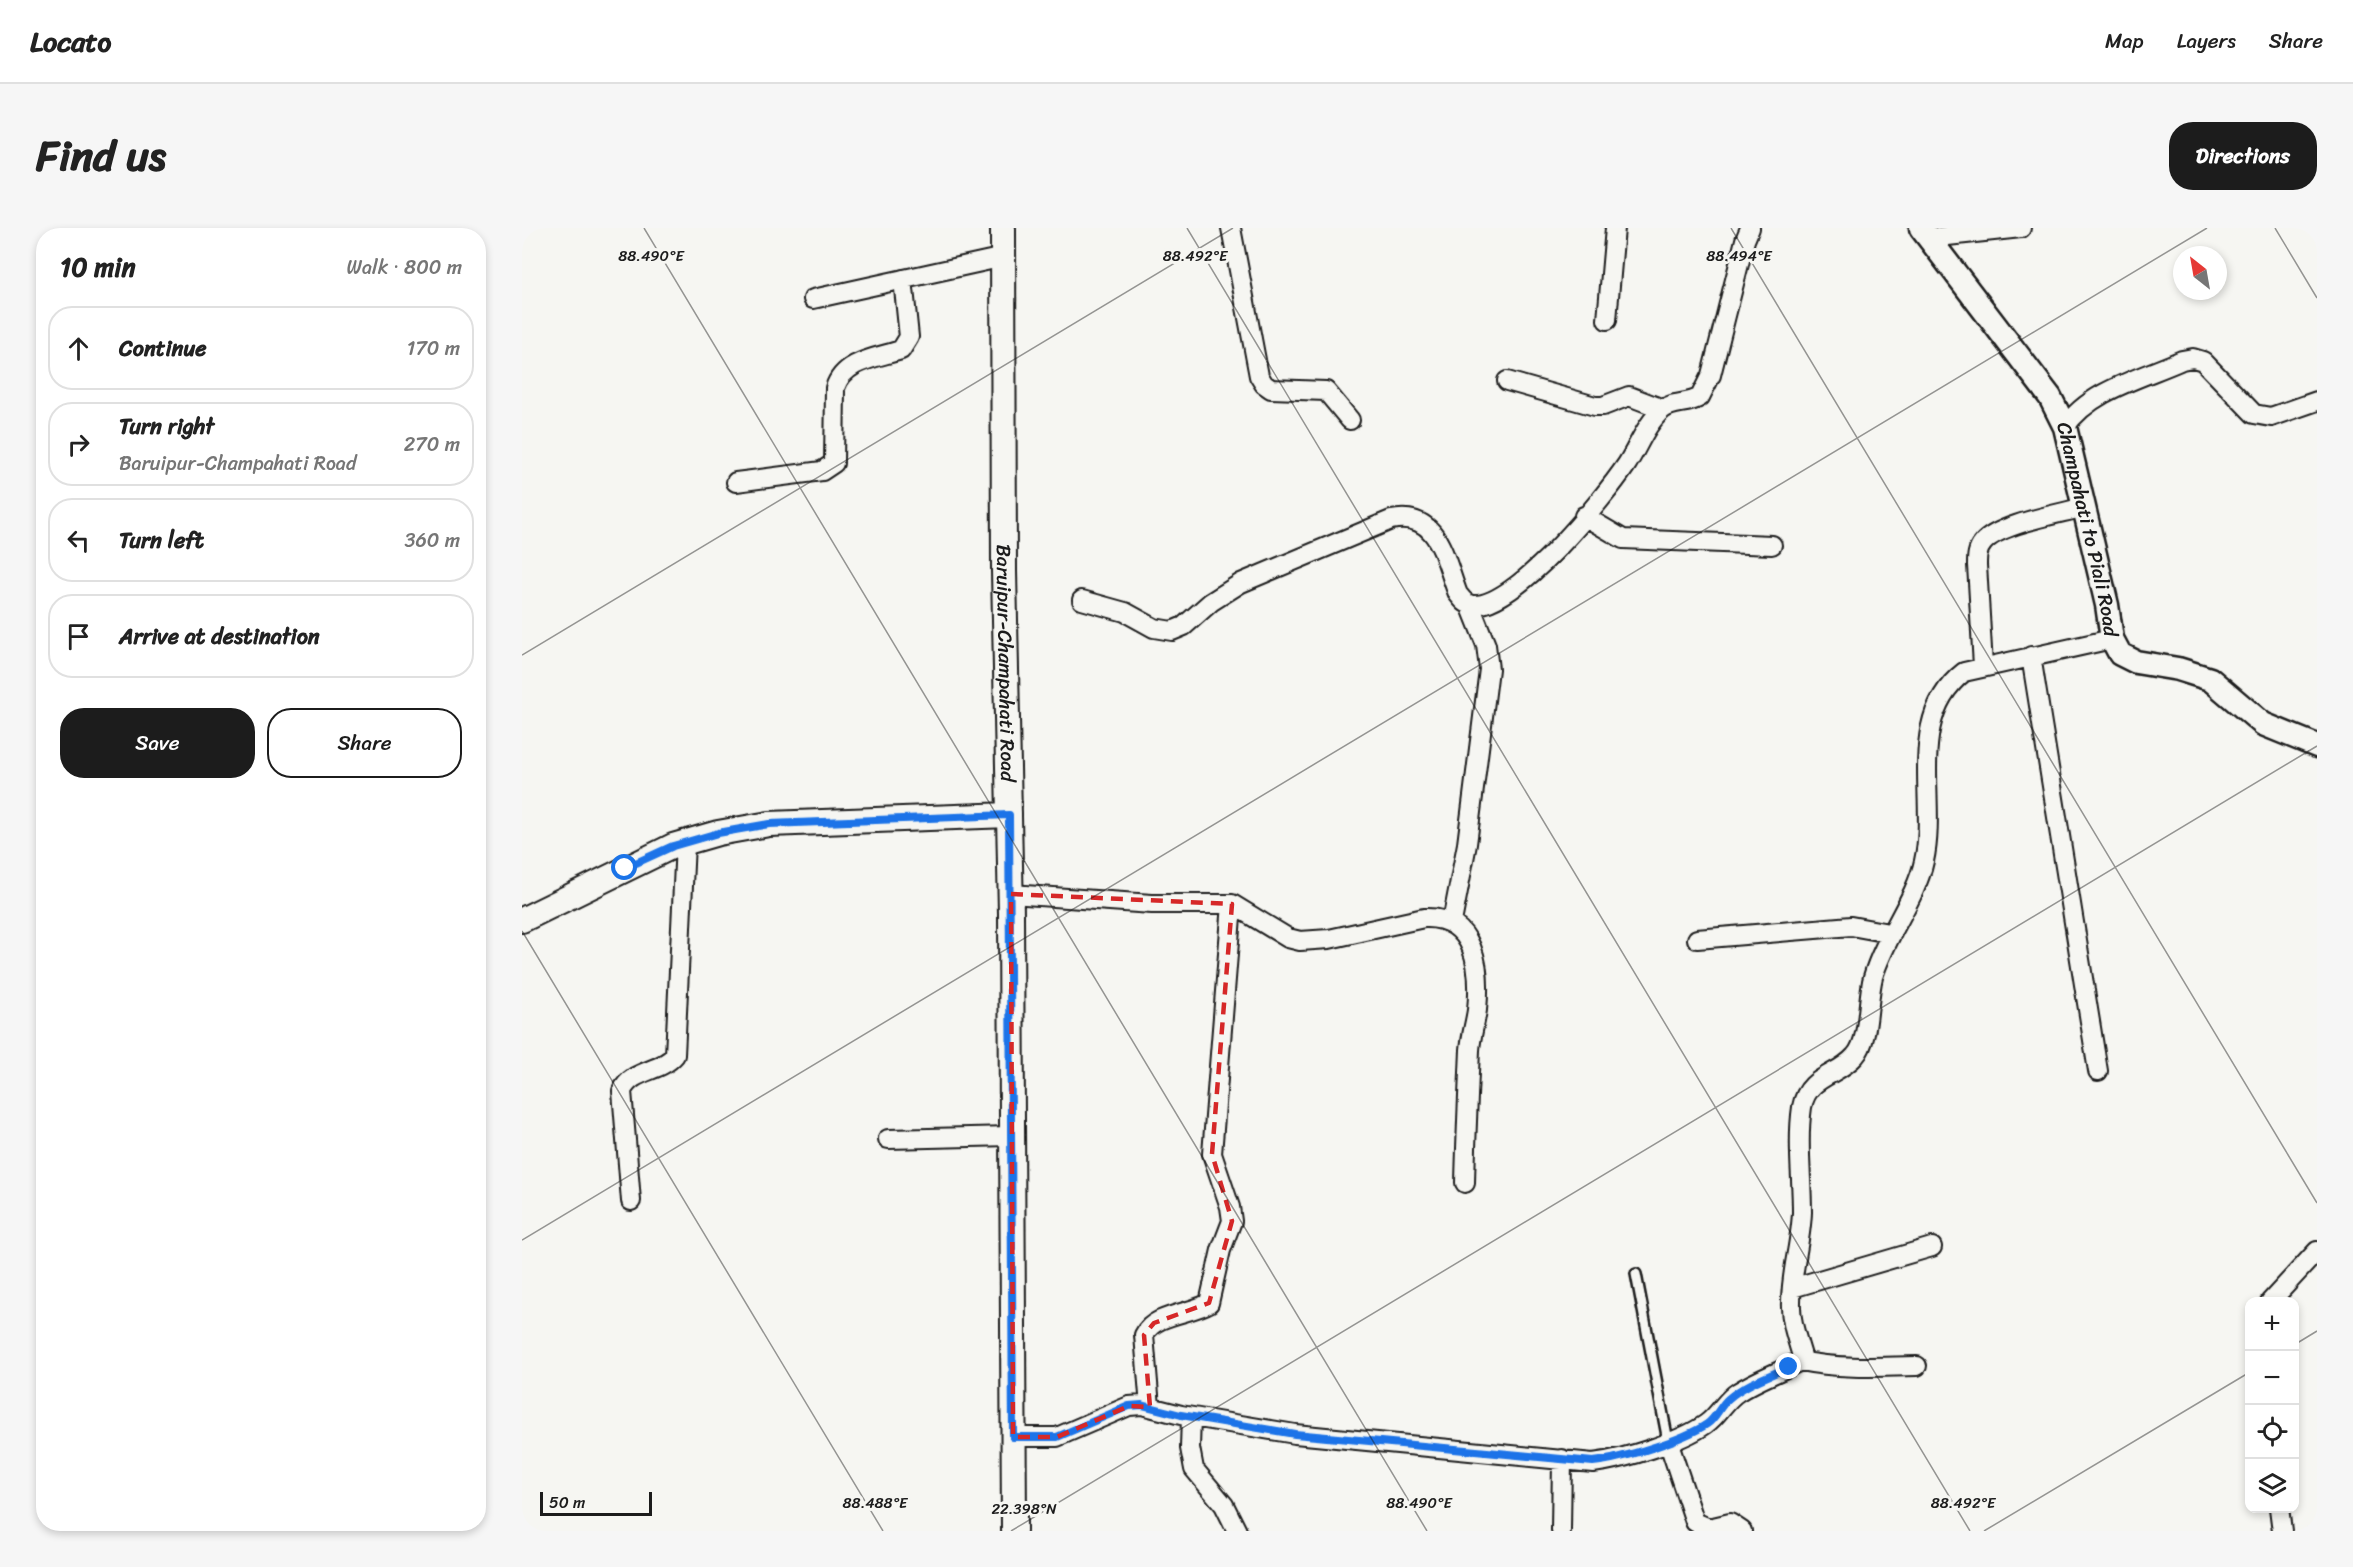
<!DOCTYPE html>
<html lang="en">
<head>
<meta charset="utf-8">
<style>
  :root { --surface:#fff; --page:#f6f6f6; --text:#222; --muted:#767676; --line:#e0e0e0; --accent:#1c1c1c }
  body { margin:0; font-family:Sriracha,sans-serif; background:var(--page); color:var(--text) }
  .controls { position:absolute; right:18px; bottom:18px; display:grid; overflow:hidden; border-radius:12px; box-shadow:0 3px 9px #0003 }
  .controls button { width:54px; height:54px; display:grid; place-items:center; padding:0; border:0; border-bottom:2px solid var(--line); background:var(--surface); color:var(--text); font:30px sans-serif }
  .compass { position:absolute; left:1651px; top:18px; width:54px; height:54px; border-radius:50%; background:var(--surface); box-shadow:0 3px 9px #0003; rotate:329deg }
  .scale { position:absolute; left:18px; bottom:15px; width:112px; box-sizing:border-box; padding-left:6px; border:3px solid #1c1c1c; border-top:0; font-size:16px; line-height:21px; white-space:nowrap; color:#1c1c1c; -webkit-text-stroke:4px #f6f6f2; paint-order:stroke }
  .stop { position:absolute; width:18px; height:18px; margin:-14px; border:4px solid #1a73e8; border-radius:50%; background:#fff }
  .stop.end { background:#1a73e8; border-color:#fff; box-shadow:0 2px 6px #0008 }
  .list { margin:0; padding:0; list-style:none }
  h2 { display:flex; justify-content:space-between; align-items:center; height:78px; margin:0; padding:0 24px; font-size:26px }
  h2 small { font-size:20px; font-weight:400; color:var(--muted) }
  .list li { display:grid; grid-template-columns:39px 1fr auto; gap:18px; align-items:center; box-sizing:border-box; height:84px; margin:0 12px 12px; padding:0 12px; border:2px solid var(--line); border-radius:24px }
  .list b { display:block; font-size:22px; white-space:nowrap }
  .list p { margin:0; font-size:20px; white-space:nowrap; color:var(--muted) }
  .list em { font-size:20px; font-style:normal; color:var(--muted) }
  .actions { display:flex; gap:12px; padding:18px 24px }
  .actions a { flex:1; padding:14px 0; border:2px solid var(--accent); border-radius:24px; text-align:center; font-size:21px; color:var(--accent) }
  .actions .main { background:var(--accent); color:#fff }
  .icon { flex:none; width:33px; height:33px; fill:none; stroke:currentColor; stroke-width:2; stroke-linecap:round; stroke-linejoin:round }
  .map { position:relative; flex:none; width:1795px; height:1303px; overflow:hidden; border-radius:24px }
  header { display:flex; align-items:center; gap:36px; box-sizing:border-box; height:84px; padding:0 30px; background:var(--surface); border-bottom:2px solid var(--line) }
  header strong { font-size:28px }
  nav { display:flex; gap:33px; margin-inline-start:auto; font-size:21px }
  .intro { display:flex; align-items:center; justify-content:space-between; box-sizing:border-box; height:144px; padding:0 36px }
  h1 { margin:0; font-size:42px }
  .button { padding:15px 27px; border-radius:24px; background:var(--accent); color:#fff; font-size:21px; font-weight:700 }
  main { display:flex; gap:36px; padding:0 36px }
  aside { flex:1; background:var(--surface); border-radius:24px; box-shadow:0 3px 9px #0003 }
  .map>svg:first-child { display:block }
</style>
</head>
<body>
<header>
<strong>Locato</strong>
<nav><a>Map</a><a>Layers</a><a>Share</a></nav>
</header>
<div class="intro"><h1>Find us</h1><a class="button">Directions</a></div>
<main>
<aside>
<h2>10 min<small>Walk · 800 m</small></h2>
<ul class="list">
<li><svg class="icon" aria-label="ahead" viewBox="0 0 24 24"><path d="M12 20V5M6 11l6-6 6 6"/></svg><div><b>Continue</b></div><em>170 m</em></li>
<li><svg class="icon" aria-label="right" viewBox="0 0 24 24"><path d="M7 20v-9h11M14 6l5 5-5 5"/></svg><div><b>Turn right</b><p>Baruipur-Champahati Road</p></div><em>270 m</em></li>
<li><svg class="icon" aria-label="left" viewBox="0 0 24 24"><path d="M17 20v-9H6M10 6l-5 5 5 5"/></svg><div><b>Turn left</b></div><em>360 m</em></li>
<li><svg class="icon" aria-label="arrive" viewBox="0 0 24 24"><path d="M6 21V4h12l-3 4 3 4H6"/></svg><div><b>Arrive at destination</b></div></li>
</ul>
<div class="actions"><a class="main">Save</a><a>Share</a></div>
</aside>
<div class="map">
<svg width="1795" height="1303" viewBox="0 0 1795 1303">
  <rect width="100%" height="100%" fill="#f6f6f2"/>
  <filter id="ink" filterUnits="userSpaceOnUse"><feTurbulence type="fractalNoise" baseFrequency=".0167" numOctaves="2"/><feDisplacementMap in="SourceGraphic" scale="12" xChannelSelector="R" yChannelSelector="G"/><feConvolveMatrix kernelMatrix="1 2 1 2 8 2 1 2 1" color-interpolation-filters="sRGB"/></filter>
  <g filter="url(#ink)">
    <g fill="none" stroke-linecap="round" stroke-linejoin="round">
      <defs>
        <path id="service" d="M 1114,1046 L 1146,1213"/>
        <path id="minor" d="M 709,0 L 737,148 L 742,156 L 749,161 L 804,163 L 828,192
          M 1407,10 L 1499,0
          M 291,71 L 482,29
          M 1085,92 L 1093,0
          M 985,153 L 1073,178 L 1081,178 L 1107,168 L 1141,181
          M 1543,199 C 1568,162 1620,150 1660,132 L 1671,130 L 1681,133 L 1732,186 L 1749,189 L 1795,173
          M 214,254 L 300,243 L 312,235 L 313,160 C 322,132 355,130 379,122 L 387,109 L 381,51
          M 1062,288 L 1101,311 L 1250,317
          M 560,372 L 603,384 L 632,400 L 650,403 L 662,398 L 689,374 L 719,355 L 869,292 C 917,282 922,331 936,366 C 940,371 943,376 950,377 C 993,381 1082,270 1105,236 C 1116,219 1124,196 1140,182 C 1150,173 1166,177 1178,169 L 1189,147 L 1223,12 L 1228,0
          M 1509,428 L 1576,843
          M 1461,438 L 1455,337 C 1455,329 1455,322 1461,315 C 1476,296 1538,286 1562,279
          M 489,666 L 630,676 L 710,676 L 766,710 L 778,713 L 807,711 L 902,690 C 954,688 959,741 955,782 C 953,796 949,808 948,822 C 946,867 944,911 943,955
          M 930,694 L 945,616 L 967,441 L 964,417 L 948,377
          M 1175,711 L 1329,698 L 1367,705
          M 366,911 L 489,908
          M 109,973 L 100,863 C 110,841 138,845 153,827 L 163,615
          M 1270,1060 L 1410,1019
          M 1748,1074 L 1795,1023
          M 1278,1133 C 1317,1141 1356,1139 1395,1138
          M 628,1179 L 622,1107 C 632,1086 668,1086 687,1075 L 699,1022 L 710,993 L 708,979 L 690,926 L 710,676
          M 669,1189 L 668,1220 L 672,1241 L 702,1277 L 715,1303
          M 491,1209 L 535,1209 L 607,1178 L 620,1177 L 659,1187 L 773,1206 L 1071,1235 C 1103,1231 1158,1214 1184,1196 C 1197,1187 1203,1172 1216,1164 C 1236,1151 1258,1144 1278,1133 L 1280,1128 C 1275,1111 1268,1092 1269,1074 C 1269,1044 1279,1014 1280,984 C 1280,950 1275,913 1280,879 C 1286,847 1315,849 1333,828 C 1348,812 1345,771 1351,749 C 1363,708 1394,671 1402,633 C 1416,572 1383,490 1442,444 L 1590,411
          M 1146,1213 L 1173,1294 L 1187,1300 L 1208,1295 L 1220,1303
          M 1757,1280 L 1760,1303
          M 1039,1303 L 1040,1231"/>
        <g id="tertiary">
          <path id="s1" d="M 1399,0 L 1528,169 L 1543,199 L 1585,377 L 1590,411 L 1598,426 L 1614,434 L 1656,441 L 1688,451 L 1741,496 L 1795,518"/>
        </g>
        <g id="secondary">
          <path id="s2" d="M 481,0 L 482,343 L 489,686 L 492,1303"/>
          <path d="M 0,692 L 151,618 L 196,605 L 247,596 L 487,587"/>
        </g>
      </defs>
      <use href="#service" stroke="#1c1c1c" stroke-width="14"/>
      <use href="#minor" stroke="#1c1c1c" stroke-width="22"/>
      <use href="#tertiary" stroke="#1c1c1c" stroke-width="27"/>
      <use href="#secondary" stroke="#1c1c1c" stroke-width="28"/>
      <use href="#service" stroke="#f6f6f2" stroke-width="9"/>
      <use href="#minor" stroke="#f6f6f2" stroke-width="18"/>
      <use href="#tertiary" stroke="#f6f6f2" stroke-width="22"/>
      <use href="#secondary" stroke="#f6f6f2" stroke-width="24"/>
    </g>
  </g>
  <g fill="none" stroke-linecap="round" stroke-linejoin="round" filter="url(#ink)">
    <path stroke="#1a73e8" stroke-width="8" d="M 103,640 L 151,618 L 196,605 L 247,596 L 487,587 L 491,1209 L 535,1209 L 607,1178 L 620,1177 L 659,1187 L 773,1206 L 1071,1234 C 1100,1231 1161,1212 1185,1196 C 1194,1190 1198,1178 1206,1171 C 1223,1156 1247,1148 1267,1139"/>
  </g>
  <path fill="none" stroke="#d62828" stroke-width="4.5" stroke-dasharray="12 8" stroke-linejoin="round" d="M 489,666 L 710,676 L 690,926 L 710,993 L 687,1075 L 632,1095 L 622,1107 L 628,1179 L 607,1178 L 535,1209 L 491,1209 Z"/>
  <path fill="none" stroke="#1c1c1c" stroke-width="1.5" stroke-opacity="0.45" d="M 122,0 L 905,1303M 665,0 L 1448,1303M 1209,0 L 1795,975M 1753,0 L 1795,70M 0,427 L 711,0M 0,703 L 361,1303M 0,1012 L 1685,0M 1772,1117 L 1795,1103M 489,1303 L 1795,518M 1462,1303 L 1728,1144"/>
  <g text-anchor="middle" dominant-baseline="central" stroke-width="6" stroke-linejoin="round" paint-order="stroke">
    <g font-size="20" fill="#1c1c1c" stroke="#f6f6f2">
      <text stroke="none"><textPath href="#s1" startOffset="351">Champahati to Piali Road</textPath></text>
      <text stroke="none"><textPath href="#s2" startOffset="435">Baruipur-Champahati Road</textPath></text>
    </g>
  </g>
  <g font-size="15" text-anchor="middle" fill="#1c1c1c" stroke="#f6f6f2" stroke-width="6" stroke-linejoin="round" paint-order="stroke">
    <text x="129" y="33">88.490°E</text>
    <text x="673" y="33">88.492°E</text>
    <text x="1217" y="33">88.494°E</text>
    <text x="353" y="1280">88.488°E</text>
    <text x="897" y="1280">88.490°E</text>
    <text x="1441" y="1280">88.492°E</text>
    <text x="502" y="1286">22.398°N</text>
  </g>
</svg>
<div class="controls">
<button>+</button>
<button>−</button>
<button><svg class="icon" aria-label="locate" viewBox="0 0 24 24"><circle cx="12" cy="12" r="6"/><path d="M12 2v4M12 18v4M2 12h4M18 12h4"/></svg></button>
<button><svg class="icon" aria-label="layers" viewBox="0 0 24 24"><path d="M12 4l9 5-9 5-9-5zM3 14l9 5 9-5"/></svg></button>
</div>
<svg class="compass" viewBox="-18 -18 36 36"><path d="M0-13l5 13h-10z" fill="#e53935"/><path d="M0 13l5-13h-10z" fill="#767676"/></svg>
<div class="scale">50 m</div>
<div class="stop" style="left:103px;top:640px"></div>
<div class="stop end" style="left:1267px;top:1139px"></div>
</div>
</main>
</body>
</html>
